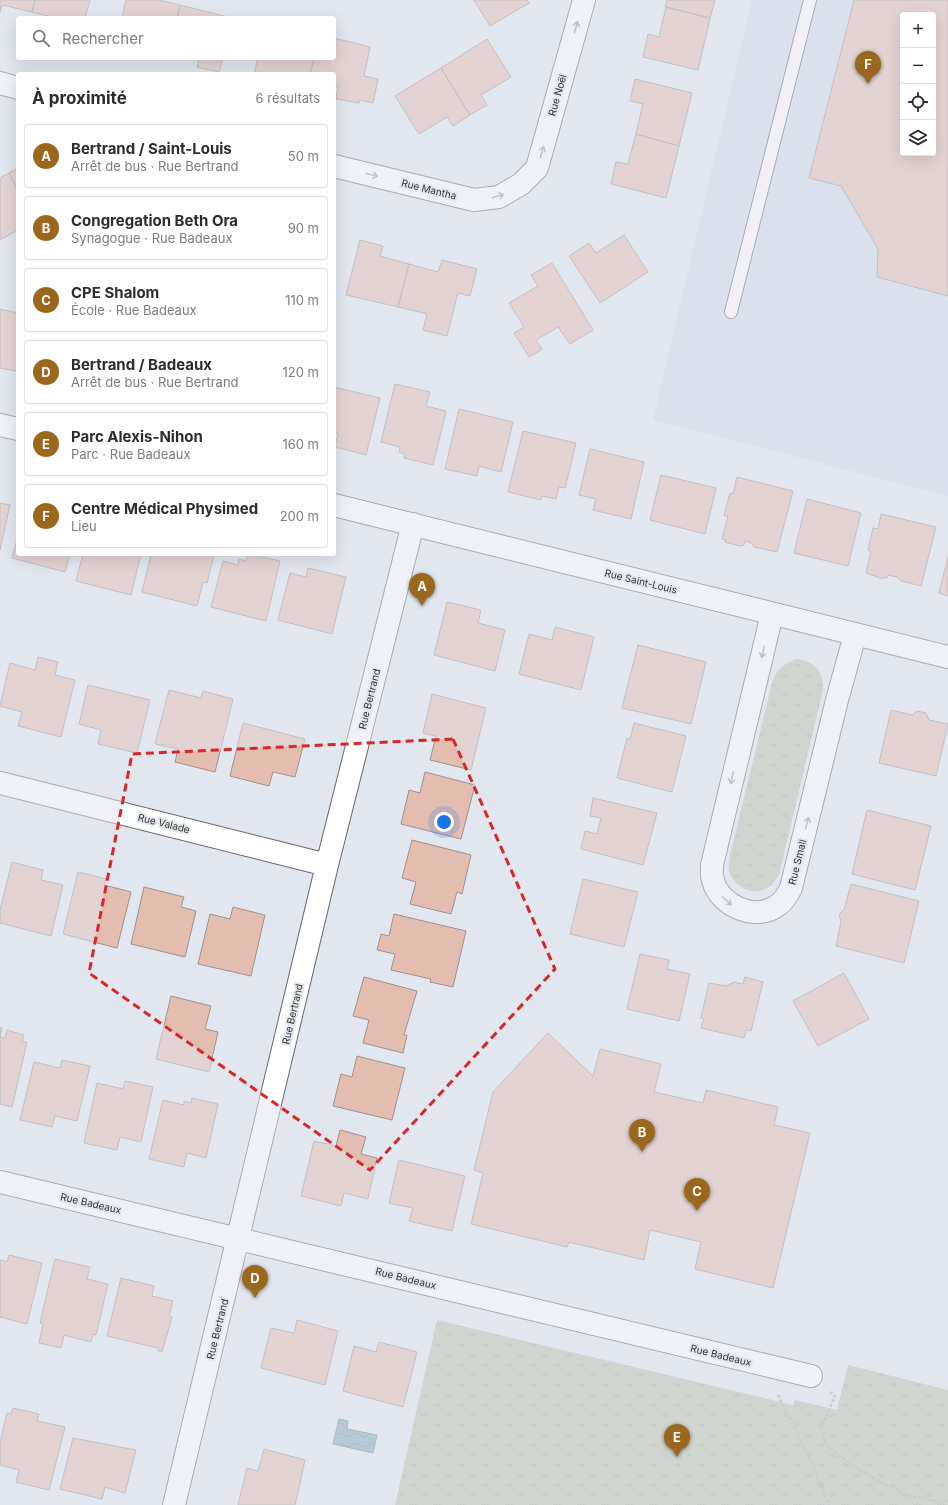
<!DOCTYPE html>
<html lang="fr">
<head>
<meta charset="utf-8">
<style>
  :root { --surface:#fff; --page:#f7f7f7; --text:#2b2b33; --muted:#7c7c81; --line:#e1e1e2; --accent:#9b671d }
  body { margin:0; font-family:Inter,sans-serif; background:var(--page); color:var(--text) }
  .controls { position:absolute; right:12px; top:12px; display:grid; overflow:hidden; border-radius:4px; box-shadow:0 4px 16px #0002 }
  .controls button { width:36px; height:36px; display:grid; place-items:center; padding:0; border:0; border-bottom:1px solid var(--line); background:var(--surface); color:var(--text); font:20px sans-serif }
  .you { position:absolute; left:444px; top:822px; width:14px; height:14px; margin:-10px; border:3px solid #fff; border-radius:50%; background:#1a73e8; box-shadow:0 0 0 6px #1a73e833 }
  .badge { display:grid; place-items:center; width:26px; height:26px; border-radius:50%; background:var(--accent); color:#fff; font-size:13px; font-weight:700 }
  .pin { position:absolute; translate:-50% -33px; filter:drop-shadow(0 1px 2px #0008) }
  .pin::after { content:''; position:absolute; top:21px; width:14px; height:12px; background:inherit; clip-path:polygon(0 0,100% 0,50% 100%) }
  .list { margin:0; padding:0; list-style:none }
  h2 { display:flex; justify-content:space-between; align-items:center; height:52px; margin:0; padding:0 16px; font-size:17px }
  h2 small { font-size:13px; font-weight:400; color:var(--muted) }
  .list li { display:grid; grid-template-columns:26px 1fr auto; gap:12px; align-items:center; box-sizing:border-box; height:64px; margin:0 8px 8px; padding:0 8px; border:1px solid var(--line); border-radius:4px }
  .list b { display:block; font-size:15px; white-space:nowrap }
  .list p { margin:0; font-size:13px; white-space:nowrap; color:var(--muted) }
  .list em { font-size:13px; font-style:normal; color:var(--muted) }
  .icon { flex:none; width:22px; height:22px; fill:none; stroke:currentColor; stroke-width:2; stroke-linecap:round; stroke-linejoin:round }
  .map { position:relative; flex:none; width:948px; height:1505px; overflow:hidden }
  .search { position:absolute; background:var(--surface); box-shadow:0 4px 16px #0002; left:16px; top:16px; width:320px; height:44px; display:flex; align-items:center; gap:10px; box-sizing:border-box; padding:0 14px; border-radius:4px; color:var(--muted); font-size:15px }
  .panel { position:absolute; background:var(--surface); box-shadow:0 4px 16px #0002; left:16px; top:72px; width:320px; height:484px; border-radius:4px }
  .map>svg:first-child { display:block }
</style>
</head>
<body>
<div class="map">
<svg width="948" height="1505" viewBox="0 0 948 1505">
  <defs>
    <pattern id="grass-tufts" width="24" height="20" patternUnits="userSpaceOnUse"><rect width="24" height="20" fill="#bdc2ac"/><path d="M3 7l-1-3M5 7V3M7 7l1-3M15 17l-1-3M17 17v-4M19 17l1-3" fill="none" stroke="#9a9e8d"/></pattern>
    <pattern id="water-waves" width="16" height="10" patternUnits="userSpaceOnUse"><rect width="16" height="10" fill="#81a9b7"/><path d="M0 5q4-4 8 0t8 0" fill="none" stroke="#6a8a96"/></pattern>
  </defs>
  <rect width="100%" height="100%" fill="#e2e6ee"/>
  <path fill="#d3dbe8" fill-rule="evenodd" d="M 752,0 L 948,0 L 948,496 L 653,420 ZM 903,15 L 933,15 L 933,153 L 903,153 Z"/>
  <path fill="url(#grass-tufts)" d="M 796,659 C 816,662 823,670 823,690 L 779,875 C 775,881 771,888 763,890 C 749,895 733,885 729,871 C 728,866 730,860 730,855 L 773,679 C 778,668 784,664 796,659 Z
    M 437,1320 L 793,1405 L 795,1400 L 837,1410 L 848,1365 L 948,1390 L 948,1505 L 395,1505 Z"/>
  <path fill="url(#water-waves)" stroke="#6a8691" d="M 339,1419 L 348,1421 L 347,1429 L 377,1435 L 373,1453 L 333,1444 Z"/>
  <path fill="#e4bdb1" stroke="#9c9390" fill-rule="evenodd" d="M 0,0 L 35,0 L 32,12 L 2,5 L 0,13 Z
    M 35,0 L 90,0 L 85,18 L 55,18 L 32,12 Z
    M 126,0 L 159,0 L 180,5 L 177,18 L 122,18 Z
    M 474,0 L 527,0 L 529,3 L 490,26 Z
    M 667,0 L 715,0 L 710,18 L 665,7 Z
    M 854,0 L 948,0 L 948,296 L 877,277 L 878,249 L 841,186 L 809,178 ZM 903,15 L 933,15 L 933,153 L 903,153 Z
    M 180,5 L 232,18 L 177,18 Z
    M 666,7 L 710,18 L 698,70 L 643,57 L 648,34 L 659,37 Z
    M 334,38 L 370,47 L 364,76 L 378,79 L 373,103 L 359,100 L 359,103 L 336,99 L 338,86 L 334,85 L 334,74 L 310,74 L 314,58 L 334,58 Z
    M 487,39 L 511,77 L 481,95 L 487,105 L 470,115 L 441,68 Z
    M 199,58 L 223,58 L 219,72 L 197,67 Z
    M 258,58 L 314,58 L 310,74 L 288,74 L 279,72 L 279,74 L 254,74 Z
    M 441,68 L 470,115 L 453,126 L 447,117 L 419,134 L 395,96 Z
    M 635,79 L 692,93 L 679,146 L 636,134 L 643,104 L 630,101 Z
    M 636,134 L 679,146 L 666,198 L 611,184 L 616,162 L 628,164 Z
    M 18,168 L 18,191 L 9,173 Z
    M 9,173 L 18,191 L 18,230 L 0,240 L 0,178 Z
    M 624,235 L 648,272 L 600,303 L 569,256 L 589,243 L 596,253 Z
    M 360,240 L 383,246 L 380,256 L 409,264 L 398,307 L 346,295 Z
    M 442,260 L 477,269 L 470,296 L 458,293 L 447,336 L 423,330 L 427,314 L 398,307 L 409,264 L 438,272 Z
    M 552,263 L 593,330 L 570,344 L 558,327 L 536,340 L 542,349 L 529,357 L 514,333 L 524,327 L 509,303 L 538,286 L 531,275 Z
    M 0,309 L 18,313 L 18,362 L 16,371 L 0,368 Z
    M 395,384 L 430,392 L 426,406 L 446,411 L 433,465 L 404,458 L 405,454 L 399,452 L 400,447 L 381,442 Z
    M 334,387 L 380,398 L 366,455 L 335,447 L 338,433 L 334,432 Z
    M 459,409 L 513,422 L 501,472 L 479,466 L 477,476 L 445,469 Z
    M 523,431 L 576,443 L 565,488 L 559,487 L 556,499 L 542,496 L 541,500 L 508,492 Z
    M 590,449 L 644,462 L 631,519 L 593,510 L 596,499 L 579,495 Z
    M 661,475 L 716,488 L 705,534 L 650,520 Z
    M 737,477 L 793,491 L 777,552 L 754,547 L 752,543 L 745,541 L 744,545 L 740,546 L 725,542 L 726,540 L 722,539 L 728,516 L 724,516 L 730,493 L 733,494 Z
    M 807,499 L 861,513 L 848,566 L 794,553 Z
    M 0,503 L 10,505 L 0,550 Z
    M 881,514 L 936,527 L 921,586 L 901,581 L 897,577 L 888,575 L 887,578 L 884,577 L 883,579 L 866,573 L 871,551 L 868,550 L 873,528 L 878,529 Z
    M 18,536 L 18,554 L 70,554 L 65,572 L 12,558 Z
    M 83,554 L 141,554 L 131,595 L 76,581 Z
    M 151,554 L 214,554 L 207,583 L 203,582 L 197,606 L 142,592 Z
    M 248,554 L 280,561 L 266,621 L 211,607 L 223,561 L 238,565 L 239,559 L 246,561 Z
    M 948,557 L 948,596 L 939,593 Z
    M 308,568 L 346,577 L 332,634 L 278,620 L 290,573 L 306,577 Z
    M 447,602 L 481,610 L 478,623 L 505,630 L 495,671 L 434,655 Z
    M 555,627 L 594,637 L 581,690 L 519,674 L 529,634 L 552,640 Z
    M 638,645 L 706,662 L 691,724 L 622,708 Z
    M 38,657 L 58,662 L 55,675 L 75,680 L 61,737 L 18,726 L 22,712 L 0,706 L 10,663 L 35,670 Z
    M 88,685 L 150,700 L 137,753 L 98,744 L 101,730 L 79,724 Z
    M 169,690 L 201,698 L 203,691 L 233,699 L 215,772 L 175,762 L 178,749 L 155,744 Z
    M 432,694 L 486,708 L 471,770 L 430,760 L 436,736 L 423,733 Z
    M 891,710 L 912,715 L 917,711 L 926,713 L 929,720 L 948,724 L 936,776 L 879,763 Z
    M 243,723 L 305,739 L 295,777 L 273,772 L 269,786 L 230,776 Z
    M 634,723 L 686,736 L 672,792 L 617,778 L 627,738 L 630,739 Z
    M 425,772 L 475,785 L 461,839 L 401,824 L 409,790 L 420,793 Z
    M 593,798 L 657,813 L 643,865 L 581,849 L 585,831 L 597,834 L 601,818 L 590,816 Z
    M 867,810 L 931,826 L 915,890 L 852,874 Z
    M 412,840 L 471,855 L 462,894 L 457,892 L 451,914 L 410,904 L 416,882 L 402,878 Z
    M 12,862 L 43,870 L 41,880 L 63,885 L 51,936 L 0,923 L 0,910 Z
    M 78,872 L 106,879 L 104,885 L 131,892 L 117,948 L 63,934 Z
    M 583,879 L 638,892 L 624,947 L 570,934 Z
    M 851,884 L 919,901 L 904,963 L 836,946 L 841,922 L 839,914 L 844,910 Z
    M 144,887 L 184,897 L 181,907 L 196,911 L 185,957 L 131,944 Z
    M 233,907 L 265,915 L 251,976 L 198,964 L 210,914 L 230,919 Z
    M 394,914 L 466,931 L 453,987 L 430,982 L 431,979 L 391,970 L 395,954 L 377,950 L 381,934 L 389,936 Z
    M 640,954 L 669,960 L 667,969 L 690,974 L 679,1021 L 627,1009 Z
    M 844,973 L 869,1019 L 818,1046 L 793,1001 Z
    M 364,977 L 417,991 L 404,1035 L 407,1035 L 403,1053 L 363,1043 L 369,1020 L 353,1016 Z
    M 745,977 L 763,982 L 751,1031 L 746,1030 L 744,1038 L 701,1028 L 704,1019 L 701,1018 L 709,983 L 726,986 L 734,982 L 743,984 Z
    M 171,996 L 211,1006 L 205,1029 L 218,1032 L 209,1072 L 156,1059 Z
    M 0,1027 L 2,1028 L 0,1037 L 5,1038 L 7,1030 L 24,1035 L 22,1042 L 27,1042 L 12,1107 L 0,1104 Z
    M 548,1033 L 593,1076 L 600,1049 L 661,1064 L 654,1092 L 703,1103 L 706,1090 L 778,1107 L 774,1125 L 810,1133 L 773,1288 L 695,1269 L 701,1242 L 650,1230 L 644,1260 L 569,1242 L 567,1247 L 471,1224 L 483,1173 L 474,1170 L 493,1092 Z
    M 357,1056 L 405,1068 L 392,1120 L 333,1106 L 341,1074 L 352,1077 Z
    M 62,1060 L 90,1066 L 77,1121 L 55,1116 L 52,1127 L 20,1120 L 34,1062 L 60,1068 Z
    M 125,1081 L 153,1087 L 141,1142 L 120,1137 L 117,1150 L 84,1143 L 97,1083 L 123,1089 Z
    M 192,1098 L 218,1104 L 206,1158 L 187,1153 L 184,1167 L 149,1159 L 163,1100 L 184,1105 L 184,1101 L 191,1103 Z
    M 340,1130 L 366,1137 L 361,1154 L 377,1158 L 368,1199 L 344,1193 L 341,1206 L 301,1196 L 314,1141 L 336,1146 Z
    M 399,1160 L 465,1176 L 452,1231 L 409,1221 L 413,1208 L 389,1203 Z
    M 9,1255 L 42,1263 L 27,1324 L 0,1317 L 0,1260 L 7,1262 Z
    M 55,1259 L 90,1267 L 87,1279 L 108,1284 L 96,1335 L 93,1334 L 91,1342 L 64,1335 L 61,1348 L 39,1343 L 43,1324 L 40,1323 Z
    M 121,1278 L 154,1286 L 152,1296 L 173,1301 L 169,1316 L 172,1317 L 162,1352 L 158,1351 L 158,1348 L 107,1336 Z
    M 297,1320 L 338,1331 L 325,1385 L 261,1368 L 271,1328 L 294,1333 Z
    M 379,1342 L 417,1352 L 403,1407 L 343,1391 L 354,1346 L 376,1352 Z
    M 13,1408 L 39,1414 L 37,1421 L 65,1427 L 49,1490 L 16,1482 L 19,1470 L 0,1465 L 0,1443 L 7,1413 L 11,1414 Z
    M 73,1438 L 136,1450 L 125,1493 L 105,1487 L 102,1499 L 60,1489 Z
    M 264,1449 L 305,1460 L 295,1505 L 238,1505 L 247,1468 L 258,1471 Z"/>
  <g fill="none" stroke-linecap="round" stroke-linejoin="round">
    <defs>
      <path id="service" d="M 731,312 L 810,0"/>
      <path id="minor" d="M 0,83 L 18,88
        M 334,166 L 474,200 L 499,197 L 521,184 L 537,168 L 584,0
        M 0,425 L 18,429
        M 334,505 L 948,657
        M 772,614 L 712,865 C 712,870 711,876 713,880 C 719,906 756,922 778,905 C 784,901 788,894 791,888 L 837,700 L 855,635
        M 0,783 L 327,865
        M 0,1182 L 811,1376
        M 174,1505 L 327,865 L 413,524"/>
    </defs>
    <use href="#service" stroke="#64686f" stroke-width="14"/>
    <use href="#minor" stroke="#64686f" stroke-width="24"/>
    <path stroke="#aaadb3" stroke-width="2.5" stroke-dasharray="3 2" stroke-linecap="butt" d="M 830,1392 L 835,1396 L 821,1428 C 822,1433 823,1439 826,1443 C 846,1465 897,1494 927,1500 C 933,1501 941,1501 948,1501
      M 778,1395 L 809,1457 L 829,1505"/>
    <use href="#service" stroke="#fff" stroke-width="12"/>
    <use href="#minor" stroke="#fff" stroke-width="22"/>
  </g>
  <defs><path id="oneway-shaft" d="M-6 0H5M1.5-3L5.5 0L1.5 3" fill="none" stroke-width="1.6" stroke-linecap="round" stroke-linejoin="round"/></defs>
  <g stroke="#9a9a9c">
    <use href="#oneway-shaft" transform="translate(576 27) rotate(-74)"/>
    <use href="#oneway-shaft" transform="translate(542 152) rotate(-74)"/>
    <use href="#oneway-shaft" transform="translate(372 175) rotate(14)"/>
    <use href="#oneway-shaft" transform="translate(498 196) rotate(-17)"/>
    <use href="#oneway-shaft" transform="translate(763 652) rotate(103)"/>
    <use href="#oneway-shaft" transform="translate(732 778) rotate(103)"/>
    <use href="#oneway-shaft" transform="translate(807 823) rotate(-76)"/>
    <use href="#oneway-shaft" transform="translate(727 901) rotate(43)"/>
  </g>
  <path d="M0 0H948V1505H0ZM 453,739 L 555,969 L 370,1170 L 89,973 L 132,754 Z" fill="#e2e6ee" fill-opacity=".55" fill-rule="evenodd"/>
  <path fill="none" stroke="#d62828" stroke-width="3" stroke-dasharray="8 5" stroke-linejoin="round" d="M 453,739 L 555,969 L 370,1170 L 89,973 L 132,754 Z"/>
  <g text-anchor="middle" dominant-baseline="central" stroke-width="4" stroke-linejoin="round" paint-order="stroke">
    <g font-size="10" fill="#343538" stroke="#e2e6ee">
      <text transform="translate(557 95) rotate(-74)">Rue Noël</text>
      <text transform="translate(429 189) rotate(14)">Rue Mantha</text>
      <text transform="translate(641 581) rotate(14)">Rue Saint-Louis</text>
      <text transform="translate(369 699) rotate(-76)">Rue Bertrand</text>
      <text transform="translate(164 823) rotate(14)">Rue Valade</text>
      <text transform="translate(797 862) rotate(-76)">Rue Small</text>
      <text transform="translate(292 1014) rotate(-77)">Rue Bertrand</text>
      <text transform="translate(91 1203) rotate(13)">Rue Badeaux</text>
      <text transform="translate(406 1278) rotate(14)">Rue Badeaux</text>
      <text transform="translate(217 1329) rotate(-76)">Rue Bertrand</text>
      <text transform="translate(721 1355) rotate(14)">Rue Badeaux</text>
    </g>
  </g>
</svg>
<div class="controls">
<button>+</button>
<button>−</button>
<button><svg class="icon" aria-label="locate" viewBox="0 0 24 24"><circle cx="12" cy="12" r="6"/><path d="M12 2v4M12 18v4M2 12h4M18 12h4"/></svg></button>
<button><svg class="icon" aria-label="layers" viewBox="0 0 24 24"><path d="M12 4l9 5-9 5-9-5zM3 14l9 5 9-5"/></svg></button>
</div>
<div class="you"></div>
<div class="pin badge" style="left:422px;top:606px">A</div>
<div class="pin badge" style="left:642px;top:1152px">B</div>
<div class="pin badge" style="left:697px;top:1211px">C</div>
<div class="pin badge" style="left:255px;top:1298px">D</div>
<div class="pin badge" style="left:677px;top:1457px">E</div>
<div class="pin badge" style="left:868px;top:84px">F</div>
<div class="search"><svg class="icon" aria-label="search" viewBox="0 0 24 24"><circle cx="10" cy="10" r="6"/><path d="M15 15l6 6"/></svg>Rechercher</div>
<section class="panel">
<h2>À proximité<small>6 résultats</small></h2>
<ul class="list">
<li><span class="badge">A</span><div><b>Bertrand / Saint-Louis</b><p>Arrêt de bus · Rue Bertrand</p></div><em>50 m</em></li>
<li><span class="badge">B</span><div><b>Congregation Beth Ora</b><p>Synagogue · Rue Badeaux</p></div><em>90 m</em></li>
<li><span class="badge">C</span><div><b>CPE Shalom</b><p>École · Rue Badeaux</p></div><em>110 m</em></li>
<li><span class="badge">D</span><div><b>Bertrand / Badeaux</b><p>Arrêt de bus · Rue Bertrand</p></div><em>120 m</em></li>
<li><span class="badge">E</span><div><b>Parc Alexis-Nihon</b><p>Parc · Rue Badeaux</p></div><em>160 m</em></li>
<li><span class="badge">F</span><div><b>Centre Médical Physimed</b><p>Lieu</p></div><em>200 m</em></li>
</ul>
</section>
</div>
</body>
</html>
